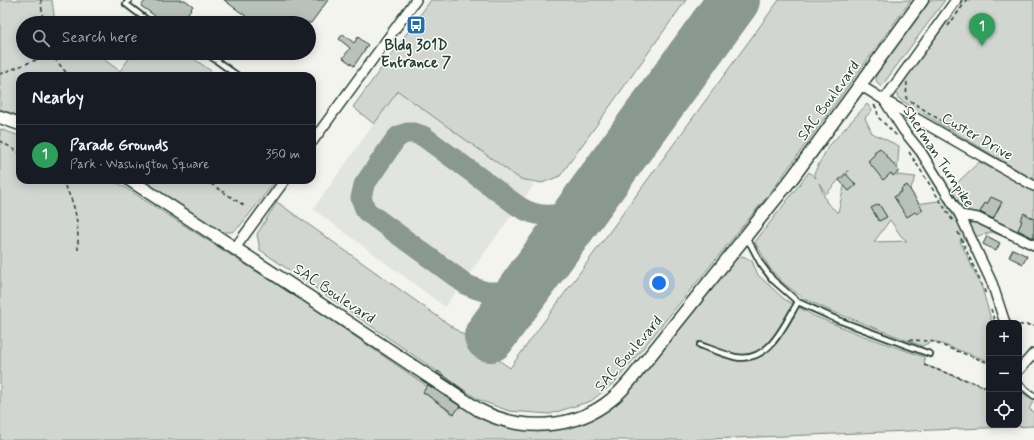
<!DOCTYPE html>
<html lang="en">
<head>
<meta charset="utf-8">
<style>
  :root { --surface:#171b24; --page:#20242c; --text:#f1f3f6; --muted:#9ea1a6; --line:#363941; --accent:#b45309 }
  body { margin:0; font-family:Mynerve,sans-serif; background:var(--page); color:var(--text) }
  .controls { position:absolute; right:12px; bottom:12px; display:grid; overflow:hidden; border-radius:8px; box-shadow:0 2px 10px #0003 }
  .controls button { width:36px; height:36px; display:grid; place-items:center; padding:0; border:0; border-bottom:1px solid var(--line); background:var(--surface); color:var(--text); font:20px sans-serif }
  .you { position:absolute; left:659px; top:283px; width:14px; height:14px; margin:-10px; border:3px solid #fff; border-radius:50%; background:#1a73e8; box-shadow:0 0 0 6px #1a73e833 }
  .badge { display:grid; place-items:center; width:26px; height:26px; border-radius:50%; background:var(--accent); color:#fff; font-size:13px; font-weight:700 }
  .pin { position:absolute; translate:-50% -33px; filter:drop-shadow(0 1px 2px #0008) }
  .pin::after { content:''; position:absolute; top:21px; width:14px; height:12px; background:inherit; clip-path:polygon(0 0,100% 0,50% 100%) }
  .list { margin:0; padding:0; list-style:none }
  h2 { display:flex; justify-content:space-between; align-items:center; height:52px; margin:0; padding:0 16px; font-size:17px }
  h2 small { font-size:13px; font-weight:400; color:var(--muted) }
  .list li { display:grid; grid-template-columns:26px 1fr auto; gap:12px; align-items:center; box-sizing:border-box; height:60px; padding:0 16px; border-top:1px solid var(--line) }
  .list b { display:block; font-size:15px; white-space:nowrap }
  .list p { margin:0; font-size:13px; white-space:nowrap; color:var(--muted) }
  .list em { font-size:13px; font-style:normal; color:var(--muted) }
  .icon { flex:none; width:22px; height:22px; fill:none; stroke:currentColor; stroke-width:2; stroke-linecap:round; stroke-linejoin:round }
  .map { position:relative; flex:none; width:1034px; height:440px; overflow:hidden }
  .search { position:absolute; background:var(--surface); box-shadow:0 2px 10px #0003; left:16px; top:16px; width:300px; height:44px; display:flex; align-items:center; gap:10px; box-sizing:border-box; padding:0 14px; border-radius:22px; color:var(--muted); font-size:15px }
  .panel { position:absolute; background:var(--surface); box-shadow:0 2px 10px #0003; left:16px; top:72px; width:300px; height:112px; border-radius:12px }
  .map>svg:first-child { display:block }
</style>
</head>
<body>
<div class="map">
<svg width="1034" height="440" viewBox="0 0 1034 440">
  <rect width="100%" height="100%" fill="#f4f4ef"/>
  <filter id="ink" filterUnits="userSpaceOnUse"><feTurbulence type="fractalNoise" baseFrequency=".025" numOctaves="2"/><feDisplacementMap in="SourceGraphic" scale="8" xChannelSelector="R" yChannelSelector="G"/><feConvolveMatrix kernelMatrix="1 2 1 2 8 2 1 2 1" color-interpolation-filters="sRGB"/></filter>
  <g filter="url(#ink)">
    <path fill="#e2e5df" d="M 400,87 L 534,185 L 445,307 L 313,209 Z"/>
    <path fill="#d1d6d1" stroke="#788a82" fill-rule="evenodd" d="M 0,0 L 52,0 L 55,23 L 23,23 L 23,53 L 95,53 L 120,71 L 133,53 L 186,53 L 218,76 L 20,76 L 20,116 L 0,109 Z
      M 431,0 L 686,0 L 560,176 L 542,183 L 520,179 L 398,91 L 374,124 L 353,107 Z
      M 779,0 L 911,0 L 770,193 L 616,381 L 591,401 L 550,414 L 509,411 L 479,400 L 260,250 L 257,234 L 277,202 L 510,368 Z
      M 929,0 L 945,0 L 881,87 C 875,82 875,77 877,70 Z
      M 963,0 L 1034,0 L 1034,180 L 899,99 L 897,96 L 897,91 Z
      M 867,104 L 872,110 L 865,118 L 872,133 L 899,146 L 897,175 L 916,177 L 902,206 L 938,201 L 979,162 L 1034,190 L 1034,250 L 992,232 L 960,241 L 982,288 L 992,323 L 989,323 L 989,361 L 933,341 L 922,346 L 831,311 L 803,298 L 782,282 L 769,267 L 755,242 L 809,172 L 816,178 L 814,173 L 828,147 ZM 848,170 L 838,212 L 837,212 L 827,203 L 819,183 L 826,194 ZM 890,220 L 901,236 L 907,241 L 874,242 Z
      M 0,129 L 20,136 L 20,180 L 113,180 L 312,307 L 427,386 L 423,392 L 453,414 L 460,405 C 502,435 554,440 600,415 C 612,409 621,399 630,389 L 737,258 L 743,256 L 752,261 L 758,275 L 784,299 L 814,316 L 861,335 L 924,357 L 925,365 L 989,388 L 989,425 L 1019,425 L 1019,389 L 1033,402 L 1029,409 L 1034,412 L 1034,426 L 684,440 L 0,440 Z
      M 140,180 L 270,180 L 274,183 L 240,226 L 232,232 L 222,232 Z"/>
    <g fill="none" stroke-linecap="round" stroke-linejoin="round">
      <path stroke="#8a9892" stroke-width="21" d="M 539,269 L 515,287 L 498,292 L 487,292 L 477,289 L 467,285 L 366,211 L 361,198 L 364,185 L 395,140 L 399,136 L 407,133 L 414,133 L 423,136 L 518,206 C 546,224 572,214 594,193"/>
      <path stroke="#8a9892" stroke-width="52" d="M 490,336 L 734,0"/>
    </g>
    <path fill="#b9c1bb" stroke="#1f3d34" d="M 146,0 L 185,0 L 193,6 L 181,23 L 165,23 L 141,6 Z
      M 224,0 L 328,0 L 311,23 L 255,23 Z
      M 343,34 L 354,43 L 358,37 L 368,45 L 354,66 L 343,58 L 350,48 L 339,39 Z
      M 880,148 L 899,171 L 893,176 L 891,173 L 883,180 L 868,161 L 875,154 L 874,152 Z
      M 846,174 L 856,185 L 849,191 L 839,180 Z
      M 907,185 L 923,210 L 917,214 L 915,212 L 907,217 L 894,197 L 902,191 L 901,189 Z
      M 991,197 L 1002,202 L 993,219 L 980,212 L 985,203 L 987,204 Z
      M 879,204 L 887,217 L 879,221 L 871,208 Z
      M 1024,213 L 1034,219 L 1034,238 L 1018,230 L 1022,221 L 1020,220 Z
      M 987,236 L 1000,243 L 996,251 L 983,244 Z
      M 1013,249 L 1027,256 L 1023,264 L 1009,257 Z
      M 438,371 L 468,394 L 437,373 Z
      M 428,385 L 460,406 L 454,414 L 423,392 Z"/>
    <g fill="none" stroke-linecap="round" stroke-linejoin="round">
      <defs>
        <path id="lane" d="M 129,0 L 126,4 L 151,23
          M 206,53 L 238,76
          M 745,238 L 751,245 L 761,264 L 773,280 L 798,302 L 838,320 L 930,354
          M 700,345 C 711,349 723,354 735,357 C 769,364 784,325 798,302
          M 1019,384 L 1034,396"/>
        <path id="street" d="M 860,85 L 884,100 L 1034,186
          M 884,100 L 904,131 L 921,152 L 960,215 L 992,283 L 1005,323
          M 884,100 L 956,0
          M 312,142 L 416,0
          M 960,215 L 978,218 L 1034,245
          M 235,248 L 285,180
          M 1019,370 L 1034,353"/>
        <path id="secondary" d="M 0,117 L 20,124
          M 130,180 L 317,302 L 479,410 C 521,432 575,430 612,399 C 622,391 629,382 637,372 L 793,177 L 922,0"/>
      </defs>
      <use href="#lane" stroke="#1f3d34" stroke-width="8"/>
      <use href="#street" stroke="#1f3d34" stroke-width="12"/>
      <use href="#secondary" stroke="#1f3d34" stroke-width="15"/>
      <path stroke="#1f3d34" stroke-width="1.5" stroke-dasharray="4 3" stroke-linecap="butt" d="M 41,0 L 43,23
        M 948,26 L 967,0
        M 50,53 L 69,76
        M 0,74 L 51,54
        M 907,82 L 906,98 L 957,131
        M 874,105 L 877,109 L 878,117 L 897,136
        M 0,141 L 20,153
        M 909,152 L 953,221
        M 61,180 C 77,205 78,221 78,250
        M 205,180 L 245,206
        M 958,232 L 986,294
        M 991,309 L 995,323
        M 1019,325 L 1034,325
        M 909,340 L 930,341 L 989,363
        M 924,365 L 989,388"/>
      <use href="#lane" stroke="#fdfcf7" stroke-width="4.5"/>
      <use href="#street" stroke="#fdfcf7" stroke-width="9"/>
      <use href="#secondary" stroke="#fdfcf7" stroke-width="12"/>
    </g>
  </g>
  <defs>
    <symbol id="bus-square" viewBox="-11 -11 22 22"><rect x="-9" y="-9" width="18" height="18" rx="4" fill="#1f6fb2" stroke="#fdfcf7"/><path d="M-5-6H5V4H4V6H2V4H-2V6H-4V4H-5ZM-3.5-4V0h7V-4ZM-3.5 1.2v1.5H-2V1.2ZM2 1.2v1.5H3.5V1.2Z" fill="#fff"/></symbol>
  </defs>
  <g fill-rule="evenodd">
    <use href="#bus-square" x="405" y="14" width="22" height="22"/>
  </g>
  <g text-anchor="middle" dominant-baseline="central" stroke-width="3" stroke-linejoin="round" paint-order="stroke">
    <g font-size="15" font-weight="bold" fill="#1f3d34" stroke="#fdfcf7">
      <text x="416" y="46">Bldg 301D<tspan x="416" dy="17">Entrance 7</tspan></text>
    </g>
    <g font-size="15" fill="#1f3d34" stroke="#fdfcf7">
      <text transform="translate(829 101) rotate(-54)">SAC Boulevard</text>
      <text transform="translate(977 137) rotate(30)">Custer Drive</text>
      <text transform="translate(938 157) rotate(57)">Sherman Turnpike</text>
      <text transform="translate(334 294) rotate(34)">SAC Boulevard</text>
      <text transform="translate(629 354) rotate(-49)">SAC Boulevard</text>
    </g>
  </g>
</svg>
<div class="controls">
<button>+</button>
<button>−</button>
<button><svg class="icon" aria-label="locate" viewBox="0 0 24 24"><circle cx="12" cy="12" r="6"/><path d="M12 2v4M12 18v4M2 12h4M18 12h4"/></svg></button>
</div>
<div class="you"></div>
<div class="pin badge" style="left:982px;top:46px;background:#2e9e5b">1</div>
<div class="search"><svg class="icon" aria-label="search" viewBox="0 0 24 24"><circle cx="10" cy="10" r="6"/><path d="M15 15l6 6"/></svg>Search here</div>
<section class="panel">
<h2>Nearby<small></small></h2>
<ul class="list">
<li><span class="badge" style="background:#2e9e5b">1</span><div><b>Parade Grounds</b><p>Park · Washington Square</p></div><em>350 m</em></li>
</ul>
</section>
</div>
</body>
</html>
